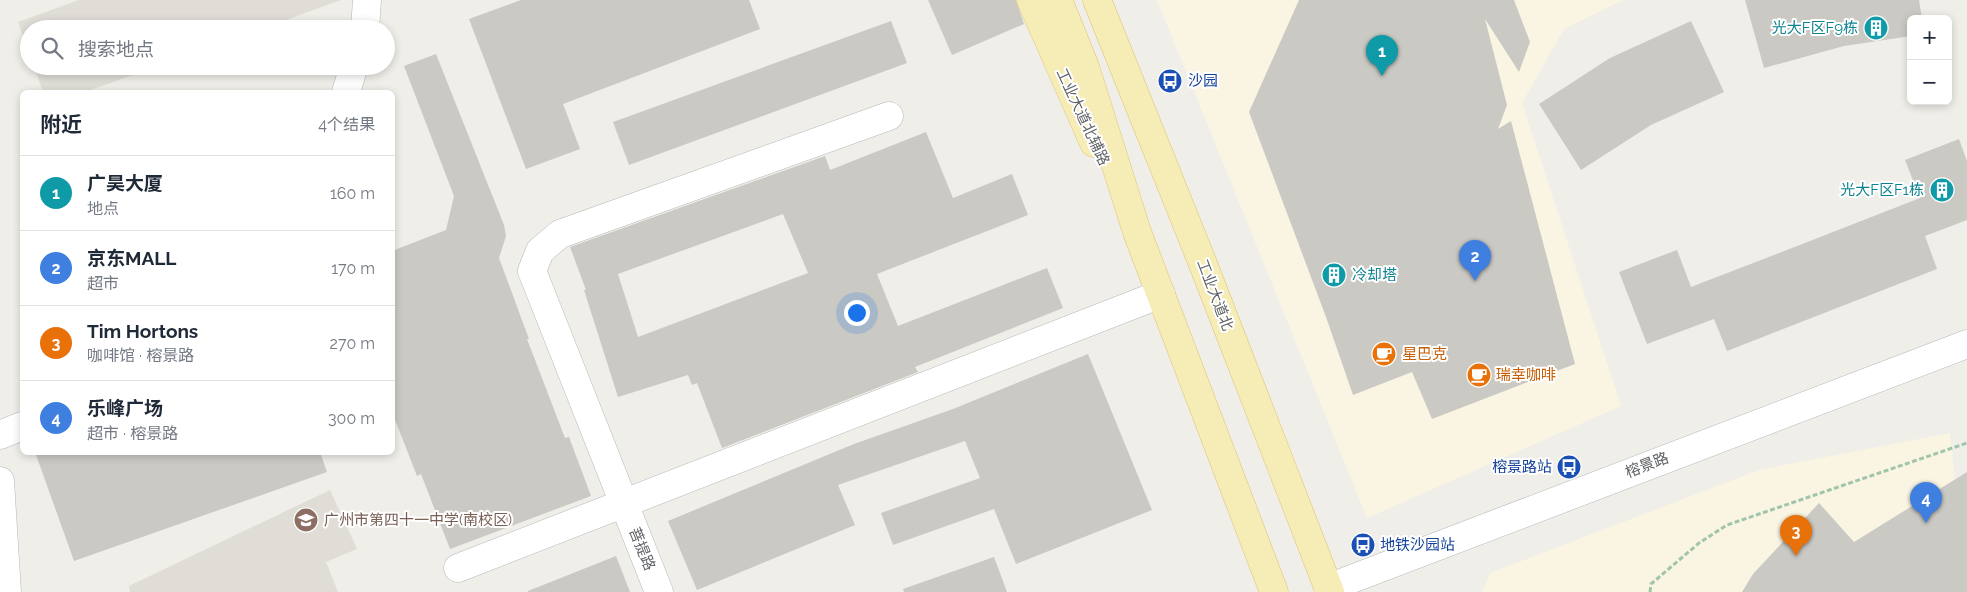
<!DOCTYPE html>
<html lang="zh">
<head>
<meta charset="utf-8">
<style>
  :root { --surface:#fff; --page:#f6f6f7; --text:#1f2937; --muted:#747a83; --line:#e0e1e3; --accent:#d55448 }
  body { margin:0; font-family:Raleway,"Noto Sans SC",sans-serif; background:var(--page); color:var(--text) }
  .controls { position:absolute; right:15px; top:15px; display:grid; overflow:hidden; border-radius:8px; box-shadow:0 2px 8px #0003 }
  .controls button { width:45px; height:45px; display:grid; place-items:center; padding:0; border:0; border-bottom:1px solid var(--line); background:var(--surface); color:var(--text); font:25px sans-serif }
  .you { position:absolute; left:856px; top:312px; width:18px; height:18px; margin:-12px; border:4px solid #fff; border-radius:50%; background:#1a73e8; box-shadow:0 0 0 8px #1a73e833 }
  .badge { display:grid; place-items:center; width:32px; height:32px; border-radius:50%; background:var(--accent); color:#fff; font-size:16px; font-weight:700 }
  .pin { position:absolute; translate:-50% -41px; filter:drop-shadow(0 1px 2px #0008) }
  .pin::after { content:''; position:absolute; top:26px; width:18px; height:15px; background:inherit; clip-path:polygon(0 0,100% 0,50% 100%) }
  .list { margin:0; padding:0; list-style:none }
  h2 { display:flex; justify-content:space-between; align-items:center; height:65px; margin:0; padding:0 20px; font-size:21px }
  h2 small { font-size:16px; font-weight:400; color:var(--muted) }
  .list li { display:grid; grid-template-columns:32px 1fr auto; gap:15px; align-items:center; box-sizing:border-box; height:75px; padding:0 20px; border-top:1px solid var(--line) }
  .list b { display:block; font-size:19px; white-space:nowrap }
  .list p { margin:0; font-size:16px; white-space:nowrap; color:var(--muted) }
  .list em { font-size:16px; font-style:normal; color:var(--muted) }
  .icon { flex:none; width:28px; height:28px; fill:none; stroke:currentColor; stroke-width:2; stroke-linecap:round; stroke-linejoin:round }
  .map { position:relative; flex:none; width:1967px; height:592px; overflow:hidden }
  .search { position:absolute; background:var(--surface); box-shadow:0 2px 8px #0003; left:20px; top:20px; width:375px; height:55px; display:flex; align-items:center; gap:12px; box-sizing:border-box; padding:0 18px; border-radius:28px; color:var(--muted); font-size:19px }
  .panel { position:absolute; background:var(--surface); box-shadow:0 2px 8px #0003; left:20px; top:90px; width:375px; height:365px; border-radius:8px }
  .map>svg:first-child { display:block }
</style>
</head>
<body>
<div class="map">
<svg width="1967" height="592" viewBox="0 0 1967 592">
  <rect width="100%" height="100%" fill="#efeee8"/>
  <path fill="#faf5e2" d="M 1157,0 L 1623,0 L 1564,29 L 1522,103 L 1621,406 L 1367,518 Z
    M 1950,433 L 1967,592 L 1482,592 L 1490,573 L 1759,470 Z"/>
  <path fill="#dfddd6" d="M 79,0 L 341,0 L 261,29 L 29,29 L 29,53 L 18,22 Z
    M 34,66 L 158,66 L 85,92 L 43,92 Z
    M 330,490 L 357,549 L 326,562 L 338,592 L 130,592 L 129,586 Z"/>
  <path fill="#cbc9c4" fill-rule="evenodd" d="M 521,0 L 749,0 L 760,29 L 563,104 L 580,149 L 526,169 L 469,19 Z
    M 928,0 L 1016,0 L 1024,24 L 952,55 Z
    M 1299,0 L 1514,0 L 1530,42 L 1519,72 L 1485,19 L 1507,105 L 1498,129 L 1511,121 L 1575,364 L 1432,419 L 1412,372 L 1353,395 L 1326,317 L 1249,112 Z
    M 1745,0 L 1919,0 L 1922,19 L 1911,19 L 1911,36 L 1844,46 L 1764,68 Z
    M 891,21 L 907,63 L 629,165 L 613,122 Z
    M 1691,21 L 1724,92 L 1651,125 L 1581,170 L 1539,104 L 1610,58 Z
    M 436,54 L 504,225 L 506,236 L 499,258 L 529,339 L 527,339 L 565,438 L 569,437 L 591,496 L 450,549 L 421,474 L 417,476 L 392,412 L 392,251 L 446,230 L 454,196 L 404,66 Z
    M 926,132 L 953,198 L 1012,174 L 1028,215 L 877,274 L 898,326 L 1047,268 L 1063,308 L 915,367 L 918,372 L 722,448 L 697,383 L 692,385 L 688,375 L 618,397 L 584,290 L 586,290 L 570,247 L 825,156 L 830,170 ZM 783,214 L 808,273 L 638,337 L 618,274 Z
    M 1959,139 L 1967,161 L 1967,220 L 1925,236 L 1937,269 L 1727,351 L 1714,319 L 1647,344 L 1619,272 L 1677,250 L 1691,287 L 1774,255 L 1920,198 L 1905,160 Z
    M 1088,354 L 1152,510 L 1016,564 L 994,509 L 893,545 L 881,513 L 980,478 L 965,441 L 838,485 L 855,525 L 697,590 L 668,521 L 854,444 L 953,409 Z
    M 35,452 L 320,452 L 327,472 L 74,561 Z
    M 1967,472 L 1967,592 L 1742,592 L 1753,574 L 1819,503 L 1854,542 Z
    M 616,556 L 630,592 L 528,592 L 528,591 Z
    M 994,557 L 1007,592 L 904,592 L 903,589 Z"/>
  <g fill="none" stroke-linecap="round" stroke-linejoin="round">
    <defs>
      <path id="minor" d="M 365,29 L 367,0
        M 346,92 L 354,66
        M 0,435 L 22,426
        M 0,481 L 7,592
        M 458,568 L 1161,294
        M 1328,588 L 1967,344
        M 659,592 L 532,271 L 540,251 L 560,234 L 889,116"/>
      <path id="major" d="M 1031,0 L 1094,143
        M 1058,0 L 1085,67 L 1137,232 L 1274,592
        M 1097,0 L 1203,264 L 1330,592"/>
    </defs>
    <use href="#minor" stroke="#b5b7ba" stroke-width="29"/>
    <use href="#major" stroke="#e1c26f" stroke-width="29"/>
    <path stroke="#a1c4ac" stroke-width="3" stroke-dasharray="5 2.5" stroke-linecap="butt" d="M 1650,592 L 1651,584 L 1699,543 L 1727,525 L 1967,443"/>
    <use href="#minor" stroke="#fff" stroke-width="28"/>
    <use href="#major" stroke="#f6ecb6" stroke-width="28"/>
  </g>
  <defs>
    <symbol id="building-disc" viewBox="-11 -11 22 22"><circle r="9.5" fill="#0f9aa8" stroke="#fff"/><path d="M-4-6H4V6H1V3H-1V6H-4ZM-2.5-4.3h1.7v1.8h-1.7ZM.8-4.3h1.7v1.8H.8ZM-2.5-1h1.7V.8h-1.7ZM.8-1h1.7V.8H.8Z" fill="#fff"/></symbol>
    <symbol id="bus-disc" viewBox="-11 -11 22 22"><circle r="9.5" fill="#1a4fb4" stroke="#fff"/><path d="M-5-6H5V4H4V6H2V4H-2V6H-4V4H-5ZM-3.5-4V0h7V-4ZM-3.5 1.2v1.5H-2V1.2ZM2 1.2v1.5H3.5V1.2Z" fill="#fff"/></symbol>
    <symbol id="cafe-disc" viewBox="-11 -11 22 22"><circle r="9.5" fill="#e8710a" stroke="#fff"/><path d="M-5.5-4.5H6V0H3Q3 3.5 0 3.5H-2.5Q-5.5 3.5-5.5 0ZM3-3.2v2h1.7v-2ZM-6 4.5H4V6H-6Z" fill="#fff"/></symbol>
    <symbol id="school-disc" viewBox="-11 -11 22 22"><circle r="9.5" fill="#8d6e63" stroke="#fff"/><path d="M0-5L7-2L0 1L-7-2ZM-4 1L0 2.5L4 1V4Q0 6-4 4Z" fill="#fff"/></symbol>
  </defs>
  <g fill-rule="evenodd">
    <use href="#building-disc" x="1862" y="14" width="28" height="28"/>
    <use href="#bus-disc" x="1156" y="67" width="28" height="28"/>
    <use href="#building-disc" x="1928" y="176" width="28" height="28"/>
    <use href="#building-disc" x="1320" y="261" width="28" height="28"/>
    <use href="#cafe-disc" x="1370" y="340" width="28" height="28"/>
    <use href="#cafe-disc" x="1465" y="361" width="28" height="28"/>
    <use href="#bus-disc" x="1555" y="453" width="28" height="28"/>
    <use href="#school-disc" x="292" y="506" width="28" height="28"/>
    <use href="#bus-disc" x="1349" y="531" width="28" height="28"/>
  </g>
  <g text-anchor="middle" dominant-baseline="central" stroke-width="4" stroke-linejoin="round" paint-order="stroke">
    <g font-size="15" fill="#0d838f" stroke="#fff" text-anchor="end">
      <text x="1858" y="28">光大F区F9栋</text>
      <text x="1924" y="190">光大F区F1栋</text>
      <text x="1352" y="275" text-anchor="start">冷却塔</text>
    </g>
    <g font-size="15" fill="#164399" stroke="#fff" text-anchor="start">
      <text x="1188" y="81">沙园</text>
      <text x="1552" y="467" text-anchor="end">榕景路站</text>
      <text x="1380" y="545">地铁沙园站</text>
    </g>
    <g font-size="15" fill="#5f6266" stroke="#fff">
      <text transform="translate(1083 117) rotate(65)">工业大道北辅路</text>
      <text transform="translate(1215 295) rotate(69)">工业大道北</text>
      <text transform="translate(1647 465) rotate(-21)">榕景路</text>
      <text transform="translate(642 549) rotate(68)">菩提路</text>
    </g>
    <g font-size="15" fill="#c56008" stroke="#fff" text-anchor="start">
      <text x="1402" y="354">星巴克</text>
      <text x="1496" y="375">瑞幸咖啡</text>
    </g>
    <g font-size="15" fill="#785e54" stroke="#fff" text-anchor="start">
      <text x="324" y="520">广州市第四十一中学(南校区)</text>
    </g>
  </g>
</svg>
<div class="controls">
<button>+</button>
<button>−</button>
</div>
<div class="you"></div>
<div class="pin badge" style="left:1382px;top:76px;background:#0f9aa8">1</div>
<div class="pin badge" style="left:1475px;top:281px;background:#3f7fe0">2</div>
<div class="pin badge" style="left:1796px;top:556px;background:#e8710a">3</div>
<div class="pin badge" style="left:1926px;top:523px;background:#3f7fe0">4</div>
<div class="search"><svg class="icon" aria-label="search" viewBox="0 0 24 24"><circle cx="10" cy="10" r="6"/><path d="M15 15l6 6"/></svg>搜索地点</div>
<section class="panel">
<h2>附近<small>4个结果</small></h2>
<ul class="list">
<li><span class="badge" style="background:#0f9aa8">1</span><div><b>广昊大厦</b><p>地点</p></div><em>160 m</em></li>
<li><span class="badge" style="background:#3f7fe0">2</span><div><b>京东MALL</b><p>超市</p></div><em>170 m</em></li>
<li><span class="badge" style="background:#e8710a">3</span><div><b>Tim Hortons</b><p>咖啡馆 · 榕景路</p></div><em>270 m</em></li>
<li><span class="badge" style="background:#3f7fe0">4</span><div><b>乐峰广场</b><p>超市 · 榕景路</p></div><em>300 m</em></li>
</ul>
</section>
</div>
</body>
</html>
